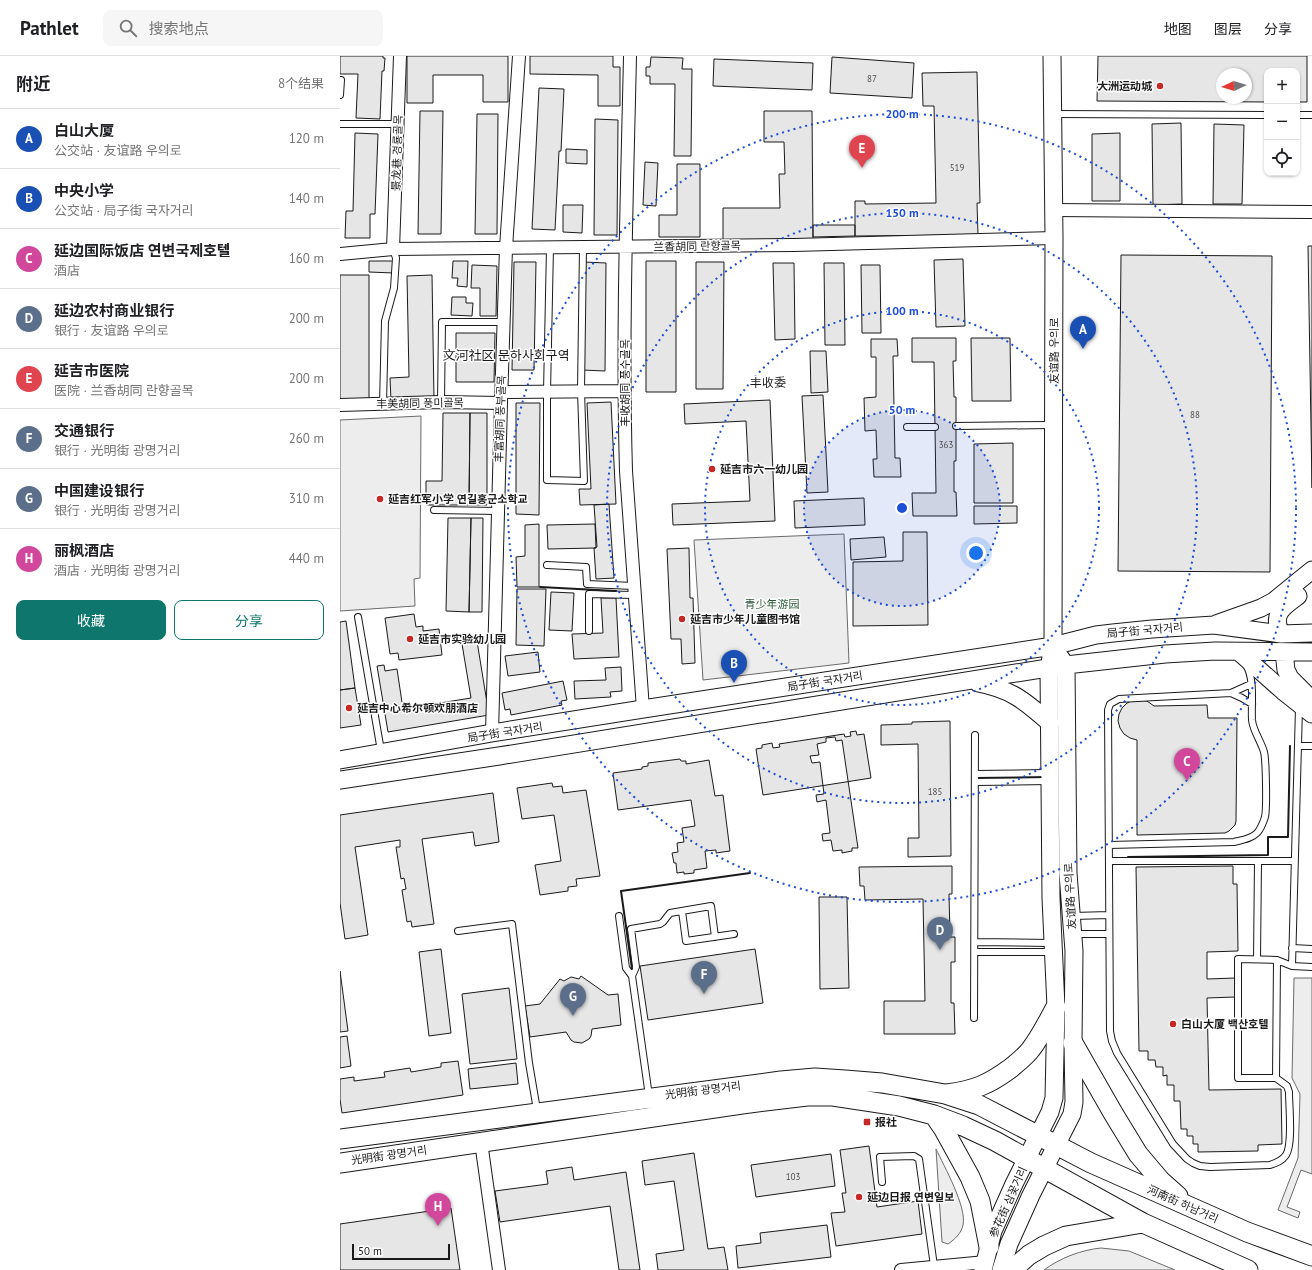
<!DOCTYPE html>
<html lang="zh">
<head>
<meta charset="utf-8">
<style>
  :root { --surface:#fff; --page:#f6f6f6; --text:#202124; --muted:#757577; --line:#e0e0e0; --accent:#0f766e }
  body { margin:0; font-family:"PT Sans","Noto Sans SC","Noto Sans KR",sans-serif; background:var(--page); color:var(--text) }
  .controls { position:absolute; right:12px; top:12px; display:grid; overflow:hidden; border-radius:8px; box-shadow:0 1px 3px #0004 }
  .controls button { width:36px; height:36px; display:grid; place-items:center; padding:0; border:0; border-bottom:1px solid var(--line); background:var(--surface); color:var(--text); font:20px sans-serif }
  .compass { position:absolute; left:876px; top:12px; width:36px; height:36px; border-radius:50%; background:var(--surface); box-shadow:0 1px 3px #0004; rotate:266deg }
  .scale { position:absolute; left:12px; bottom:10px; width:98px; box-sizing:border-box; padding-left:4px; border:2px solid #1a1a1a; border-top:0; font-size:11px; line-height:14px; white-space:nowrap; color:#1a1a1a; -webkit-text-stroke:3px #fff; paint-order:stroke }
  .you { position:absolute; left:636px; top:497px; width:14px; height:14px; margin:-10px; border:3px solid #fff; border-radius:50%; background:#1a73e8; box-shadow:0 0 0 6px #1a73e833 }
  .badge { display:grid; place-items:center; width:26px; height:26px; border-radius:50%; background:var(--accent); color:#fff; font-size:13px; font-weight:700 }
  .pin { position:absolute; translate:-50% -33px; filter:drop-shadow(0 1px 2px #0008) }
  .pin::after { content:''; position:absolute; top:21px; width:14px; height:12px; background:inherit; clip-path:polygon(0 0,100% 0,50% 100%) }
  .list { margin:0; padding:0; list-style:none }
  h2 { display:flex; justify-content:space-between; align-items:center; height:52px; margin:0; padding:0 16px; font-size:17px }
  h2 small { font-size:13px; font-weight:400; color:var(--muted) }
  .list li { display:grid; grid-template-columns:26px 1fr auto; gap:12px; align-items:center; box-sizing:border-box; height:60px; padding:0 16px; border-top:1px solid var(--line) }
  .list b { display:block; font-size:15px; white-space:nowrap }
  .list p { margin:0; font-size:13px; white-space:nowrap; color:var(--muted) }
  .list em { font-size:13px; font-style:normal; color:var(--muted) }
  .actions { display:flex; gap:8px; padding:12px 16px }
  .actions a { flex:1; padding:9px 0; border:1px solid var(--accent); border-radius:8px; text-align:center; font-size:14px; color:var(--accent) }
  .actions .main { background:var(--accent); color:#fff }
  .icon { flex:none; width:22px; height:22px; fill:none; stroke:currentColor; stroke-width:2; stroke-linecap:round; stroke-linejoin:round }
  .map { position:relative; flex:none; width:972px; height:1214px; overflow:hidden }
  header { display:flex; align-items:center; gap:24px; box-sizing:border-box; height:56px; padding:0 20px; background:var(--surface); border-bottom:1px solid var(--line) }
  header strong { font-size:19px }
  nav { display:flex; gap:22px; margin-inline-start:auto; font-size:14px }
  .search { width:280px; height:36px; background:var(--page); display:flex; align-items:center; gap:10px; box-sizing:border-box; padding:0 14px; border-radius:8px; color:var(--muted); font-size:15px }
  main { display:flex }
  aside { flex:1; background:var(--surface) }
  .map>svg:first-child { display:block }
</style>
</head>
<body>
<header>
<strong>Pathlet</strong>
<div class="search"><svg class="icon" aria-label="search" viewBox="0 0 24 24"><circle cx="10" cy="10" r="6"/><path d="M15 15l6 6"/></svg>搜索地点</div>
<nav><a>地图</a><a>图层</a><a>分享</a></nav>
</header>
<main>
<aside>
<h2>附近<small>8个结果</small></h2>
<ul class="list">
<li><span class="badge" style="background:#1a4fb4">A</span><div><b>白山大厦</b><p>公交站 · 友谊路 우의로</p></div><em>120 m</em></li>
<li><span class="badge" style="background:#1a4fb4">B</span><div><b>中央小学</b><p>公交站 · 局子街 국자거리</p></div><em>140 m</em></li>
<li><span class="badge" style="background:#d1479c">C</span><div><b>延边国际饭店 연변국제호텔</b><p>酒店</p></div><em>160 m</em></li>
<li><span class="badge" style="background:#5c6f8a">D</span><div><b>延边农村商业银行</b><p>银行 · 友谊路 우의로</p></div><em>200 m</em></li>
<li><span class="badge" style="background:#e0444e">E</span><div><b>延吉市医院</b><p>医院 · 兰香胡同 란향골목</p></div><em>200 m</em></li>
<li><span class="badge" style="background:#5c6f8a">F</span><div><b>交通银行</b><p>银行 · 光明街 광명거리</p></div><em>260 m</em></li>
<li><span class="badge" style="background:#5c6f8a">G</span><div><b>中国建设银行</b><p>银行 · 光明街 광명거리</p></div><em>310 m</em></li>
<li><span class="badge" style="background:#d1479c">H</span><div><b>丽枫酒店</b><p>酒店 · 光明街 광명거리</p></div><em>440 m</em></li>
</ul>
<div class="actions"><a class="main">收藏</a><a>分享</a></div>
</aside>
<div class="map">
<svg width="972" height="1214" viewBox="0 0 972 1214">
  <rect width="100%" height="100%" fill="#fff"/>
  <path fill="#ededed" stroke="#6a6a6a" d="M 81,360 L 80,522 L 74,523 L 75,550 L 0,555 L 0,364 Z
    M 504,478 L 509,607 L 363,624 L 354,484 Z
    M 954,922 L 972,922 L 972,1118 L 961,1114 L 947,1151 L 960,1156 L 958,1162 L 938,1154 L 958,1102 L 960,1038 L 952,1022 Z
    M 596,1093 C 604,1110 627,1151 623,1169 C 621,1178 615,1183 608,1188 L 602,1186 Z
    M 761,1192 L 789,1195 L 835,1214 L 704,1214 C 720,1202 741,1194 761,1192 Z"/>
  <path fill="#e6e6e6" stroke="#1a1a1a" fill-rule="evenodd" d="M 0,0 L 43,0 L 43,2 L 45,2 L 44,15 L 42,15 L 40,63 L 16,62 L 18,18 L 0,18 Z
    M 67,0 L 168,0 L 168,46 L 143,46 L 143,19 L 93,19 L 93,47 L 67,47 Z
    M 190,0 L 273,0 L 273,11 L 280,11 L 280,50 L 258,50 L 258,19 L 190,18 Z
    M 758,0 L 967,0 L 967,46 L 957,46 L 957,15 L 927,15 L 927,46 L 757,45 ZM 882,18 L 906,18 L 906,42 L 882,42 Z
    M 311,1 L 343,2 L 342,13 L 352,13 L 351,100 L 334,100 L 335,28 L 310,28 L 310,20 L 306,20 L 306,11 L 310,11 Z
    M 492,1 L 574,7 L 572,42 L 490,37 Z
    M 374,3 L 473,7 L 472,34 L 373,30 Z
    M 637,16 L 640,147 L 637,147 L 638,179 L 515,180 L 515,145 L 525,145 L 525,148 L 596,147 L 594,50 L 583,50 L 582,17 Z
    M 199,32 L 224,33 L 221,95 L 219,95 L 215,174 L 192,173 Z
    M 80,55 L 103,55 L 101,178 L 78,178 Z
    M 424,55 L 472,55 L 473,184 L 383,184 L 383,152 L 440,152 L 439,118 L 445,118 L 444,86 L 424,86 Z
    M 137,58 L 158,58 L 157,178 L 135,178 Z
    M 255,63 L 278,64 L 277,179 L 254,179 Z
    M 841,67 L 842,148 L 813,149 L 812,68 Z
    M 874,68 L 904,69 L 902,148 L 873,148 Z
    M 15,77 L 38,78 L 35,158 L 30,158 L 30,182 L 5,182 L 6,155 L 13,155 Z
    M 780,77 L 780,145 L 752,145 L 752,78 Z
    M 226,93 L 247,94 L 247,108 L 226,107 Z
    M 305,106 L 318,107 L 316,150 L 303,149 Z
    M 337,108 L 360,108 L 360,181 L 319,181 L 319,159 L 337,159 Z
    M 223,149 L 243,149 L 242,177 L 223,176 Z
    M 473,169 L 515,169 L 515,180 L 473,181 Z
    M 968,190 L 972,190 L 972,432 Z
    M 781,199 L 932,200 L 930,516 L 778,515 Z
    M 623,203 L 625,270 L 596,271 L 594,204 Z
    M 29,205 L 54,205 L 54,217 L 29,216 Z
    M 113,205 L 128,205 L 127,231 L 117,230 L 118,222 L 112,222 Z
    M 306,205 L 336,205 L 336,336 L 306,336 Z
    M 174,206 L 196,206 L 194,314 L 172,314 Z
    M 244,206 L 266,207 L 265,315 L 242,314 Z
    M 356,206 L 384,206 L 383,333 L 356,333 Z
    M 433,207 L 454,207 L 455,283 L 435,284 Z
    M 484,207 L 504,207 L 505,289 L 485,289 Z
    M 132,209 L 157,210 L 156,260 L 140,260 L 140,232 L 131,232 Z
    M 521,209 L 540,209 L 541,277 L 522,277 Z
    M 0,219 L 29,219 L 29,346 L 0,346 Z
    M 92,219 L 94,344 L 51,345 L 50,322 L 69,321 L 67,220 Z
    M 112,241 L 126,241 L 126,247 L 133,247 L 132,260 L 111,259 Z
    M 116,277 L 155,277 L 154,326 L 116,326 Z
    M 572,282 L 616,282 L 616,305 L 613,305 L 614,341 L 616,341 L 616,405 L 614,405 L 614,436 L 616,436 L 617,460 L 573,460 L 572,437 L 596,437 L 594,306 L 572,306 Z
    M 631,282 L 670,282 L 671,345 L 632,345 Z
    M 531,283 L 557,283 L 558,300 L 553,300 L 555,402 L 560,402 L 561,421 L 534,421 L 533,403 L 537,403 L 536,374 L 525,375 L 524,342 L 536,341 L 536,301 L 531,301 Z
    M 470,295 L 486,295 L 488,336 L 471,337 Z
    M 483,339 L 488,436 L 467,437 L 462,340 Z
    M 430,344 L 435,465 L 333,469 L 332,448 L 410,445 L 406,365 L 345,368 L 344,348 Z
    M 271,346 L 276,448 L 240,449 L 239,433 L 251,433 L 247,347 Z
    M 176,347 L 200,347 L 199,459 L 176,458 Z
    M 103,357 L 130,357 L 129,449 L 86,449 L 86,425 L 102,425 Z
    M 130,357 L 147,357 L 147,449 L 129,449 Z
    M 673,387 L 673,447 L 634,447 L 634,388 Z
    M 524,442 L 525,469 L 455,472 L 454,445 Z
    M 269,448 L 274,522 L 256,523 L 254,492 L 257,491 L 254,449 Z
    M 634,450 L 677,450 L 677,467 L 634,468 Z
    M 108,462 L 131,462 L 129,556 L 106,555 Z
    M 131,462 L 143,462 L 142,556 L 129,556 Z
    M 199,468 L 199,531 L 177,531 L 176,501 L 185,500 L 185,469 Z
    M 255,468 L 256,492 L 208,493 L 207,469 Z
    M 563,476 L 587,476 L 588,569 L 513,570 L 513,506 L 563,505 Z
    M 544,481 L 546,501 L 511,504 L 510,483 Z
    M 349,492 L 350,542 L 353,542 L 355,607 L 342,608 L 341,583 L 331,583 L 327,493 Z
    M 177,533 L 206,533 L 204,590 L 176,589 Z
    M 211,536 L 234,537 L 232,575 L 209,574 Z
    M 261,542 L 276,542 L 279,601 L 234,603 L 232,578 L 263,577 Z
    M 74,558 L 76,571 L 83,570 L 83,575 L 99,573 L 102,599 L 59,604 L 58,597 L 50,598 L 45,562 Z
    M 6,565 L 15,632 L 0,634 L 0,566 Z
    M 136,579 L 149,659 L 48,676 L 37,610 L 44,609 L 45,615 L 57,613 L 63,653 L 131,642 L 121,582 Z
    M 198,596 L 200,616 L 168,620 L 165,600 Z
    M 281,611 L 282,635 L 270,636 L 271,641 L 235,643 L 234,625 L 266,624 L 265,612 Z
    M 223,625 L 227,644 L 221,645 L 222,649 L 171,659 L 170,653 L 165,654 L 162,637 Z
    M 15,632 L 21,669 L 0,672 L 0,634 Z
    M 794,644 L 801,644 L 807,645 L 814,650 L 867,649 L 868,662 L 897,662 L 896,765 L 895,769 L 889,775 L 885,777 L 797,779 L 797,684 L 790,682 L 784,678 L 780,672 L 778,665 L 779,658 L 782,652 L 787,647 Z
    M 610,665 L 611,800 L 568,801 L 568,782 L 579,782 L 578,688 L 541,689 L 541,669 L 572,668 L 572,666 Z
    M 516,675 L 517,679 L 524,678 L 531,722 L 423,739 L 416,693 L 422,692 L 422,689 L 432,687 L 433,692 L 440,691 L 439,688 L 504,678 L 505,681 L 511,680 L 510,676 Z
    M 495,681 L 496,685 L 502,684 L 518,792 L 512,792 L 512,795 L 502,797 L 502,794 L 493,795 L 491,784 L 483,785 L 482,778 L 490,777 L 486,744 L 477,746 L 476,739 L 484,738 L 480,706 L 472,707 L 470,700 L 479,699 L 477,688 L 486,686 L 486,682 Z
    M 340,703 L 341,705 L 346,705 L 346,708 L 369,704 L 375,740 L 383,739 L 390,795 L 376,797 L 376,794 L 365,795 L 367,812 L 354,814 L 354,817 L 344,818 L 344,816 L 337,817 L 336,807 L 334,807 L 332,797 L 338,796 L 337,787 L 344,786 L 342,772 L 355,770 L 351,744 L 278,754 L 273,717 L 302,713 L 302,711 L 308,710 L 308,707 Z
    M 212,727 L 213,731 L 222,730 L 223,737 L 246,734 L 260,820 L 236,823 L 237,830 L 228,831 L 228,835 L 200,839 L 195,809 L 221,805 L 214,759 L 182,763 L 177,732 Z
    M 153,737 L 159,786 L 135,790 L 133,776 L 82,783 L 94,868 L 72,871 L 71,865 L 67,866 L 62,834 L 66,833 L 64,822 L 61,823 L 56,791 L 60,791 L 60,784 L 15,791 L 28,879 L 5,883 L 0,847 L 0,759 Z
    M 612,810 L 612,838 L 609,838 L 610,881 L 615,881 L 615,906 L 611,906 L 611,947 L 614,947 L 615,978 L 544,978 L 544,945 L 585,945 L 583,843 L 525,844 L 524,830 L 520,830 L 519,811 Z
    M 893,810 L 893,828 L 897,828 L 898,895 L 867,896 L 867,923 L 895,922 L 895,941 L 867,942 L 869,1034 L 941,1033 L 942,1088 L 918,1089 L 918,1095 L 858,1096 L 858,1088 L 853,1088 L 853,1080 L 847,1080 L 847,1073 L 841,1073 L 840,1045 L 834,1045 L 834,1029 L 827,1029 L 827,1019 L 823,1020 L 823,1011 L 816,1011 L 815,1004 L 808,1004 L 808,995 L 799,995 L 796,811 Z
    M 479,841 L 507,841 L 509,932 L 480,933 Z
    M 101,893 L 111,977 L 89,980 L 79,896 Z
    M 415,893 L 423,947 L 308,964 L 300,910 Z
    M 0,915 L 8,975 L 0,976 Z
    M 241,920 L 268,939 L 278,938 L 281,969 L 252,973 L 251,980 L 249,983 L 242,987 L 234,986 L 231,984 L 226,976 L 190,981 L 185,950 L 200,948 L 220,923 L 224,925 L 231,921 L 239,923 Z
    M 169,932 L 177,1003 L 130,1008 L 122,938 Z
    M 7,980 L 11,1010 L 0,1012 L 0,981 Z
    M 118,1005 L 123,1039 L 2,1057 L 0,1043 L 0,1023 L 14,1021 L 14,1025 L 45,1021 L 44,1016 L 70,1012 L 71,1016 L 101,1011 L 101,1007 Z
    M 176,1007 L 178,1028 L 130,1033 L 128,1013 Z
    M 529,1090 L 537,1151 L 578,1145 L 582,1178 L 496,1190 L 491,1157 L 505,1156 L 502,1137 L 506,1137 L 500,1094 Z
    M 354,1097 L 368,1193 L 384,1191 L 388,1214 L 318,1214 L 316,1198 L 344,1194 L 334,1125 L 305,1129 L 302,1105 Z
    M 491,1098 L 495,1130 L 416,1141 L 411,1109 Z
    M 232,1111 L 234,1124 L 286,1116 L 300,1214 L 279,1214 L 270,1150 L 160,1166 L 155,1135 L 208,1128 L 206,1115 Z
    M 111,1152 L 120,1214 L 0,1214 L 0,1168 Z
    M 487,1169 L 491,1201 L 398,1212 L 396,1190 L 421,1187 L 420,1177 Z"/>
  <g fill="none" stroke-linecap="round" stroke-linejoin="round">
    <defs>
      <path id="lane" d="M 0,39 L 1,24
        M 714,58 L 927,59
        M 957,59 L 972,59
        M 0,68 L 58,68
        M 210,191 L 207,336 L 207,424 L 244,425 L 241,335 L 243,191
        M 101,346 L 102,266 L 164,266
        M 43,348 L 45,265 L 54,232 L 56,202 L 53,193
        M 616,370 L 712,369
        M 567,371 L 595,371
        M 94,454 L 158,455
        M 207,509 L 246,511 L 247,528 L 294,530
        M 18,561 L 41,695
        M 249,575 L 249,538 L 295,539
        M 911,628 L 891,637 L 779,643 L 770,648 L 768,654 L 770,975 L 772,985 L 777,997 L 833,1088 L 847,1103 L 853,1107 L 860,1110 L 870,1111 L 930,1109 C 936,1107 942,1105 946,1099 C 953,1088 949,1051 949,1036 L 947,1030 L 936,1022 L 937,904
        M 891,637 L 902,642 L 912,648
        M 958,690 L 972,690
        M 635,718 L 708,717
        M 635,726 L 709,725
        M 769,789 L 894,786 C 902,784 911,783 917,777 C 921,773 923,767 925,761 C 927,752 926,704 924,696 C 921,685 913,675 912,664 C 911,648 915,623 906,609
        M 769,805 L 955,805
        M 342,855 L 346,885 L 394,878
        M 279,860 L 286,912 L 292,920
        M 733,860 L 769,859
        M 118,875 L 172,868 L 189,1007 L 197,1054
        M 734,878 L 769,878
        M 635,886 L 712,887
        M 952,892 L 972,893
        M 635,896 L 713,896
        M 917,903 L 918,805
        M 952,910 L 959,652
        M 634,962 L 635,679
        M 936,1022 L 898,1022 L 898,903 L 937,904 L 952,910 L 972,911
        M 309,1040 L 292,920 L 296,911 L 291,873 L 320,868 L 323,866 L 330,857 L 371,850 L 375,881
        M 542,1126 L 540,1101 L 574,1100 L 579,1103 L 594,1210"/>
      <path id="street" d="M 290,0 C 287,138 282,277 286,415 L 303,653
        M 713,154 L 972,156
        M 53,193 L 60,0
        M 0,198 L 53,193 L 454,189 L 714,182
        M 161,336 L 285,335
        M 0,349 L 101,346 L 161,347
        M 152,677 L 161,347 L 166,192 L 179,0
        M 141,1086 L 159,1214
        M 561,1214 L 646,1206"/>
      <path id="secondary" d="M 876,568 L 921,552 L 934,545 L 972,514
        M 941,578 C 931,558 943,551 958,540
        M 899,596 L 943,635 L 972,658
        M 944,596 L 946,614 L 950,622 L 972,644
        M 638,627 C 671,633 685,645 710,667
        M 0,704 L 152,677 L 303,653 L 713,590 L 756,579 L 773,577 L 812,573 L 874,569 L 941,578 L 972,577
        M 0,724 L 159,700 L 726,609 L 825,598 L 875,595 L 972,596
        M 643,1214 L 653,1175 L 674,1128 L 710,1056 L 714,1042 L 716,951 L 711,842 L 709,613 L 713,590 L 714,182 L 712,0
        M 661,1214 L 669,1188 L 691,1139 L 732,1058 L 734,1046 L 733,987 L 734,895 L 728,817 L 726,609 L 720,601"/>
      <path id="primary" d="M 733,987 L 773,1057 L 798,1098 L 820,1124 L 838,1140
        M 607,1038 C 635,1034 648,1029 671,1012 C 678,1006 686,1000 691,993 C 701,980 708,965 716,951
        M 594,1059 L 603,1072 L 630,1121 L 640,1145 L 649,1191
        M 0,1083 L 441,1025 L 475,1022 L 505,1024 L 542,1027 L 605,1038 L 639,1049 L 751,1107 L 907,1176 L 972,1200
        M 0,1107 L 402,1048 L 467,1040 L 493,1040 L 559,1050 L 594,1059 L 623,1070 L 655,1085 L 803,1167 L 908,1214
        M 672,1214 L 689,1199 L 704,1190 L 726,1180 L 803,1167"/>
    </defs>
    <use href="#lane" stroke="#1a1a1a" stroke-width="8"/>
    <use href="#street" stroke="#1a1a1a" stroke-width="14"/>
    <use href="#secondary" stroke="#1a1a1a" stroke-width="19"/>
    <use href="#primary" stroke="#1a1a1a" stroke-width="21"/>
    <use href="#lane" stroke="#fff" stroke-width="6"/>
    <use href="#street" stroke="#fff" stroke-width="12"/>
    <use href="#secondary" stroke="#fff" stroke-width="17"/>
    <use href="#primary" stroke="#fff" stroke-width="19"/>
    <path stroke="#1a1a1a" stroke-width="2" d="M 200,531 L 276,535
      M 788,801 L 928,799 L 928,781 L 948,781 L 950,690
      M 292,913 L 281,835 L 410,817"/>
  </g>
  <circle cx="562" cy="452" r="98" fill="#1d4ed8" fill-opacity=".12"/>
  <g fill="none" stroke="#1d4ed8" stroke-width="2" stroke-dasharray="2 4">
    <circle cx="562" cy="452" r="98"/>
    <circle cx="562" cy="452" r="197"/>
    <circle cx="562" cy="452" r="295"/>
    <circle cx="562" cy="452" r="394"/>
  </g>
  <g fill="#c62828" stroke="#fff" stroke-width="1.5">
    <circle cx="820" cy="30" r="4"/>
    <circle cx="372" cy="413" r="4"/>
    <circle cx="40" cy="443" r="4"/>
    <circle cx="342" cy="563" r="4"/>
    <circle cx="70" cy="583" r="4"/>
    <circle cx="9" cy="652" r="4"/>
    <circle cx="833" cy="968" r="4"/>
    <rect x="523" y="1062" width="8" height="8" rx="2"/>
    <circle cx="519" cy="1141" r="4"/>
  </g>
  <g text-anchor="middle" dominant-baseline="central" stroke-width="3" stroke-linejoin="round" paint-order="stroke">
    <g font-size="9" fill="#4d4d4d">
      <text x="532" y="22">87</text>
      <text x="617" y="111">519</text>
      <text x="855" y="358">88</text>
      <text x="606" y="388">363</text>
      <text x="595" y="735">185</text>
      <text x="453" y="1120">103</text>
    </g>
    <g font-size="11" font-weight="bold" fill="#1a1a1a" stroke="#fff" text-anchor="start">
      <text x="812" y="30" text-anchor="end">大洲运动城</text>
      <text x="380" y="413">延吉市六一幼儿园</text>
      <text x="48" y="443">延吉红军小学 연길홍군소학교</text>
      <text x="350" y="563">延吉市少年儿童图书馆</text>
      <text x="78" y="583">延吉市实验幼儿园</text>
      <text x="17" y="652">延吉中心希尔顿欢朋酒店</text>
      <text x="841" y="968">白山大厦 백산호텔</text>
      <text x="535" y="1066">报社</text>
      <text x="527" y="1141">延边日报 연변일보</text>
    </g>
    <g font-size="11" fill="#1a1a1a" stroke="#fff">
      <text transform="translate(57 97) rotate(-88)">景龙巷 경룡골목</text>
      <text transform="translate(357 190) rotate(-1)">兰香胡同 란향골목</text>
      <text transform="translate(714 295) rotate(-90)">友谊路 우의로</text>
      <text transform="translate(285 327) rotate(-90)">丰收胡同 풍수골목</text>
      <text transform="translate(80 347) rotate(-1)">丰美胡同 풍미골목</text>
      <text transform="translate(160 363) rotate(-88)">丰富胡同 풍부골목</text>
      <text transform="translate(805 574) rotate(-5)">局子街 국자거리</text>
      <text transform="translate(485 625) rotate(-9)">局子街 국자거리</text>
      <text transform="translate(165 676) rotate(-9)">局子街 국자거리</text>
      <text transform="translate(730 840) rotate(-93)">友谊路 우의로</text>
      <text transform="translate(363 1034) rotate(-7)">光明街 광명거리</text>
      <text transform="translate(49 1099) rotate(-8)">光明街 광명거리</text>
      <text transform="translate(668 1146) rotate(-66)">参花街 삼꽃거리</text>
      <text transform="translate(843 1148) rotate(24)">河南街 하남거리</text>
    </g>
    <g font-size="11" fill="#2b5a34" stroke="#fff">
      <text x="432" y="548">青少年游园</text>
    </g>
    <g font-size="12" fill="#1a1a1a" stroke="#fff">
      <text x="428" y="326">丰收委</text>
    </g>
    <g font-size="13" fill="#1a1a1a" stroke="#fff">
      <text x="166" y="299">文河社区 문하사회구역</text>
    </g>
  </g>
  <circle cx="562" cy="452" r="6" fill="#1d4ed8" stroke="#fff" stroke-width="2"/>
  <g font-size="12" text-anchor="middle" font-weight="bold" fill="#1d4ed8" stroke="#fff" stroke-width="3" stroke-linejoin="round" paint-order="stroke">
    <text x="562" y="62">200 m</text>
    <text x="562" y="161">150 m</text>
    <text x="562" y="259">100 m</text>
    <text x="562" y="358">50 m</text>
  </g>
</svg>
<div class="controls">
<button>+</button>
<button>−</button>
<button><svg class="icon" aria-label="locate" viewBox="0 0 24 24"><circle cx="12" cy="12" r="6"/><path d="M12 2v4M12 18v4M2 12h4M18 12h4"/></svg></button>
</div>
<svg class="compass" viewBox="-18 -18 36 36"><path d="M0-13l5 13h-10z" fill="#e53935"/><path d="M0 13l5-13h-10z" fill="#757577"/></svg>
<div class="scale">50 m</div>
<div class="you"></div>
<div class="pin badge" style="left:743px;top:293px;background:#1a4fb4">A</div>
<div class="pin badge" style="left:394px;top:627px;background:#1a4fb4">B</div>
<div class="pin badge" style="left:847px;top:725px;background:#d1479c">C</div>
<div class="pin badge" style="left:600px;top:894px;background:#5c6f8a">D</div>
<div class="pin badge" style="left:522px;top:112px;background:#e0444e">E</div>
<div class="pin badge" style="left:364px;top:938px;background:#5c6f8a">F</div>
<div class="pin badge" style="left:233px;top:960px;background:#5c6f8a">G</div>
<div class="pin badge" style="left:98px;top:1170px;background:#d1479c">H</div>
</div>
</main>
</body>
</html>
